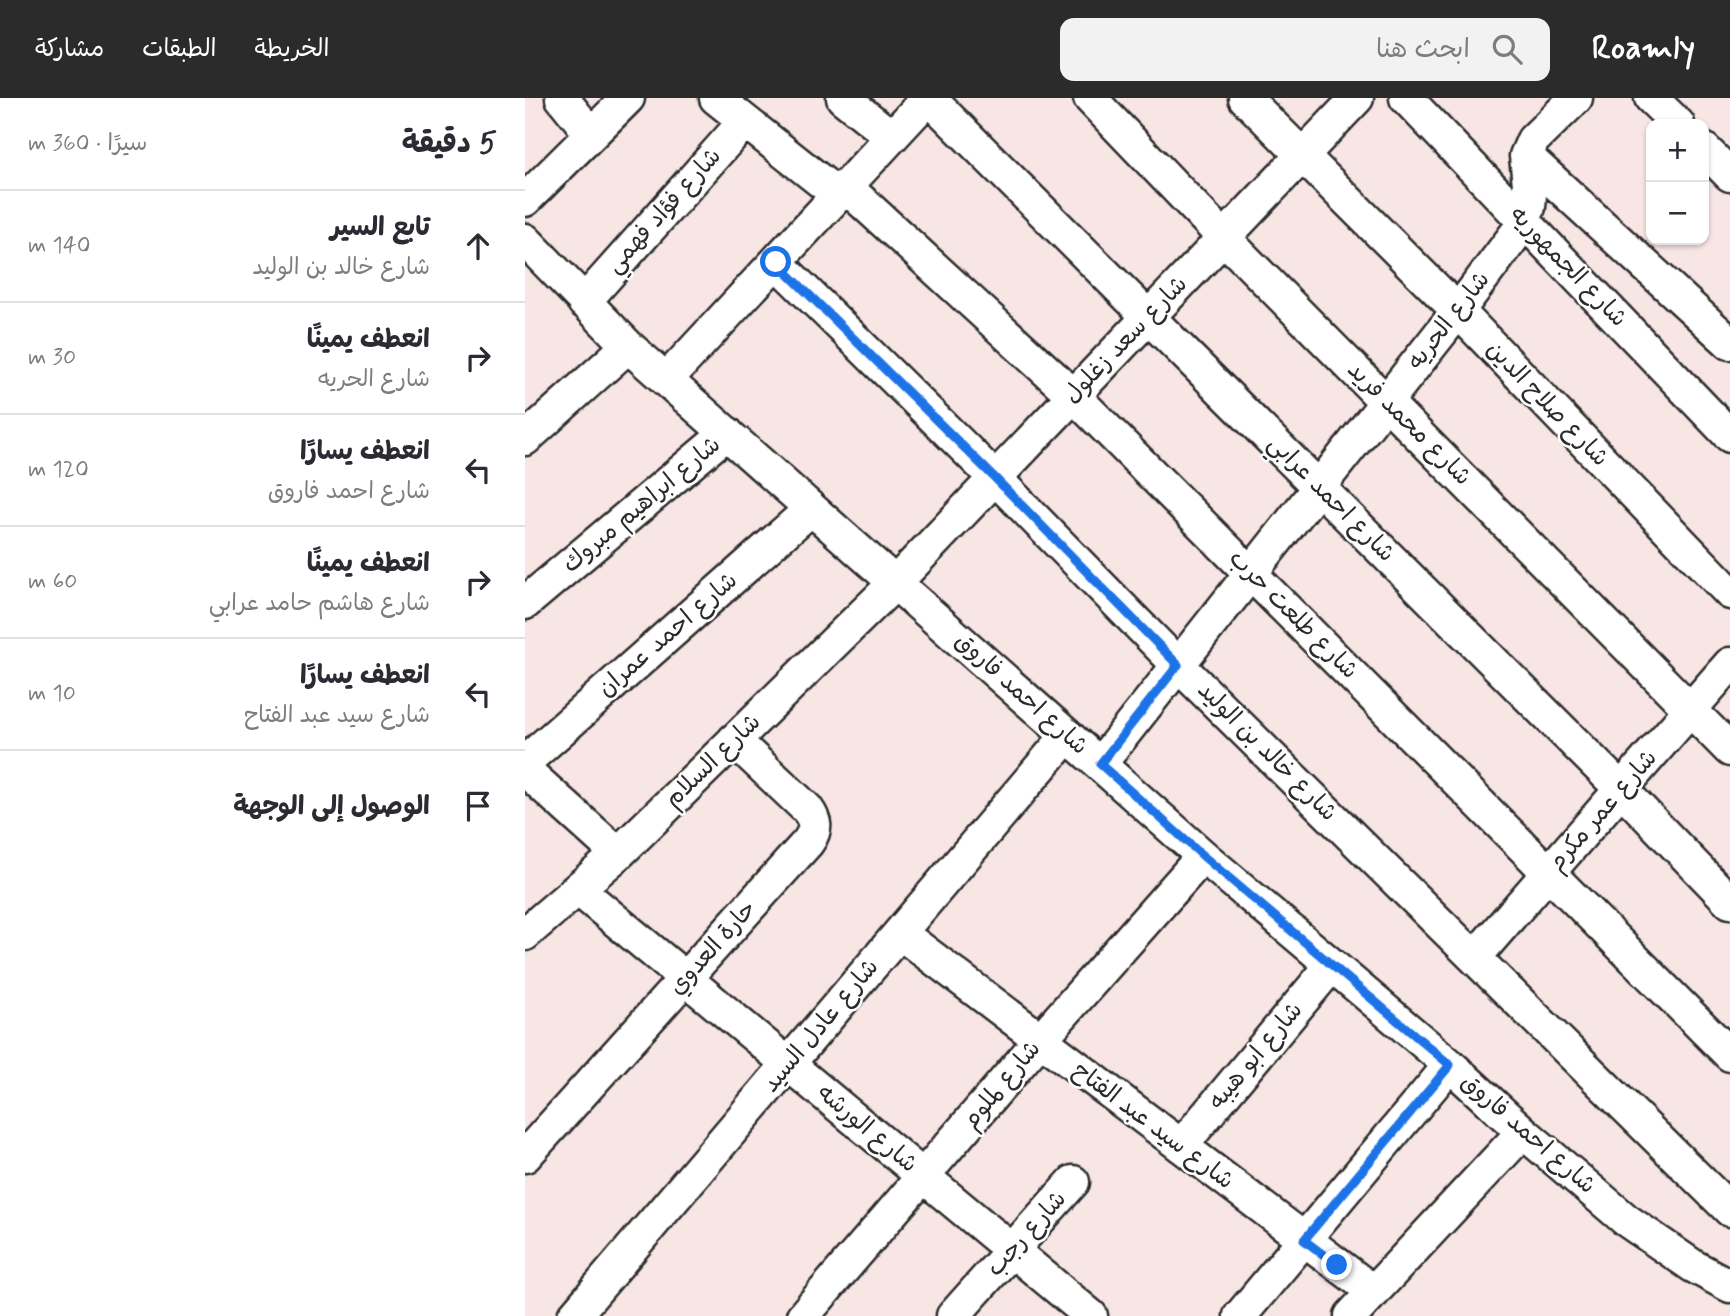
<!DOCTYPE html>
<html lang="ar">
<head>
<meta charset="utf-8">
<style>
  :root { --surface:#fff; --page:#f2f2f3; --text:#2b2b33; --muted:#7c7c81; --line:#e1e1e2; --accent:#2b2b2b }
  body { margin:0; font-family:Mynerve,"Playpen Sans Arabic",sans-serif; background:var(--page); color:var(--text); direction:rtl }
  .controls { position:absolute; right:21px; top:21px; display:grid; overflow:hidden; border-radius:14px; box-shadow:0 2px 5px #0004 }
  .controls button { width:63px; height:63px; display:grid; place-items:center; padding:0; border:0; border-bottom:2px solid var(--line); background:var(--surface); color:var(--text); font:35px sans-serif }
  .stop { position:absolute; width:21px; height:21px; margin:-16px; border:5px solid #1a73e8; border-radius:50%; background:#fff }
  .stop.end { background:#1a73e8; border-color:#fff; box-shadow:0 2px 7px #0008 }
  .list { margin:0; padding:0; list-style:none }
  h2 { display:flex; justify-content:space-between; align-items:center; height:91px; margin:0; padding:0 28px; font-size:30px }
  h2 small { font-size:23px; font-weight:400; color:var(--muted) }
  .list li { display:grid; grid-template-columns:46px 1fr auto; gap:21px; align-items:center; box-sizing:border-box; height:112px; padding:0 28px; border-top:2px solid var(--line) }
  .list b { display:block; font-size:26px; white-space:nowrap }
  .list p { margin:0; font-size:23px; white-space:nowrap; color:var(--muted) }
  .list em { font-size:23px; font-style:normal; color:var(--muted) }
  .icon { flex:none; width:38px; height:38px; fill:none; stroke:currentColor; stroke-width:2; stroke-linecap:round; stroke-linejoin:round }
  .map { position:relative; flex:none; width:1205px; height:1218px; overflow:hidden; direction:ltr }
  header { display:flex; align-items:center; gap:42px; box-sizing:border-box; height:98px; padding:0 35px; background:var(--accent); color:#fff }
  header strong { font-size:33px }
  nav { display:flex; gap:38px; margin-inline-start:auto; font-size:24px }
  .search { width:490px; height:63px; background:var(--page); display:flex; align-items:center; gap:18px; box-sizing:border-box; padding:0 24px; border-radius:14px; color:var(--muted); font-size:26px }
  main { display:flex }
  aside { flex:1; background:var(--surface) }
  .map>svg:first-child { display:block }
</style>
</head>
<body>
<header>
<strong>Roamly</strong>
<div class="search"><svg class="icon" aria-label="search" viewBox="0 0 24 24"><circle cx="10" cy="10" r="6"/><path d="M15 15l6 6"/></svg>ابحث هنا</div>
<nav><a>الخريطة</a><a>الطبقات</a><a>مشاركة</a></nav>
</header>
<main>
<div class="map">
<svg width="1205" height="1218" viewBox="0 0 1205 1218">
  <rect width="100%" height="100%" fill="#f8e6e5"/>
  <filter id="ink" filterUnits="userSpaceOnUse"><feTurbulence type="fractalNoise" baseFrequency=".0143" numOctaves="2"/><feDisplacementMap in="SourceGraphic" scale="14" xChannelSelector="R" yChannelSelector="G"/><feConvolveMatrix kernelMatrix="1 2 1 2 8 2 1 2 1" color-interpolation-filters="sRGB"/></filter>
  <g filter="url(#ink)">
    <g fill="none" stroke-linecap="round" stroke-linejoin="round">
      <defs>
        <path id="minor" d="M 37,0 L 66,36
          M 191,0 L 313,97
          M 318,0 L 367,39
          M 404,0 L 1097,692 L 1205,804
          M 565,0 L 699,140 L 1205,652
          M 720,0 L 933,213 L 1205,495
          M 881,0 L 1205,338
          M 1126,0 L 1153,26
          M 1179,51 L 1205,77
          M 1001,58 L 1205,245
          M 320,88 L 549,298 L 1205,957
          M 0,102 L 103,0
          M 0,142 L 103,248 L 678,758 L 925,967 L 998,1034 L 1101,1122 L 1168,1168 L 1205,1188
          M 251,164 L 470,380 L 653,567 L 1205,1112
          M 59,204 L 220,23
          M 141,282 L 403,0
          M 0,341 L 103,248
          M 0,505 L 202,335
          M 0,664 L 286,411
          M 575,666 L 933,213 L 993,133 L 1004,109 L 1005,96 L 1001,58 L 1008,42 L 1051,0
          M 0,672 L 93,756
          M 53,791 L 566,1218
          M 375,835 L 849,1194
          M 0,836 L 93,756 L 371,484 L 832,0
          M 950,859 L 1205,566
          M 656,1048 L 807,867
          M 0,1058 L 283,744 C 292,731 291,723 282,711 L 209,642
          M 49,1218 L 542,638
          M 278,1218 L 515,942 L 678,758
          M 428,1218 L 548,1084
          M 715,1218 L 925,967
          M 826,1218 L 998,1034"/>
      </defs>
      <use href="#minor" stroke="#2b2b2b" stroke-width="37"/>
      <use href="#minor" stroke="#fff" stroke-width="32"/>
    </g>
  </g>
  <g fill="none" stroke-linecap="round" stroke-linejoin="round" filter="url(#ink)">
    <path stroke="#1a73e8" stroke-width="9" d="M 251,164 L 470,380 L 653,567 L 575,666 L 678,758 L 925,967 L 779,1142 L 812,1167"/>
  </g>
  <g text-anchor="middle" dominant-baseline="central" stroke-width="5" stroke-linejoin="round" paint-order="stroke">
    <g font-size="24" fill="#2b2b2b" stroke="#fff">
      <text transform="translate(139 113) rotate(-48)">شارع فؤاد فهمي</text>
      <text transform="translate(1043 169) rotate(46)">شارع الجمهوريه</text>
      <text transform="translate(924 223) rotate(-52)">شارع الحريه</text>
      <text transform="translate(601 242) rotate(-46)">شارع سعد زغلول</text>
      <text transform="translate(1022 306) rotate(46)">شارع صلاح الدين</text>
      <text transform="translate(884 326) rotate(45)">شارع محمد فريد</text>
      <text transform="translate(806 401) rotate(45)">شارع احمد عرابي</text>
      <text transform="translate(117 407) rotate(-40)">شارع ابراهيم مبروك</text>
      <text transform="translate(768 517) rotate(45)">شارع طلعت حرب</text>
      <text transform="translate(143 537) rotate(-41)">شارع احمد عمران</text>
      <text transform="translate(496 596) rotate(42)">شارع احمد فاروق</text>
      <text transform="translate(742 654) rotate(45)">شارع خالد بن الوليد</text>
      <text transform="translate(188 663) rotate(-44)">شارع السلام</text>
      <text transform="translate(1078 713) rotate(-49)">شارع عمر مكرم</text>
      <text transform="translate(188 850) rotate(-48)">حارة العدوي</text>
      <text transform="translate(296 928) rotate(-50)">شارع عادل السيد</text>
      <text transform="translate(731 958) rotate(-50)">شارع ابو هيبه</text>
      <text transform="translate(477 987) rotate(-50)">شارع لملوم</text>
      <text transform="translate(628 1028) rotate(37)">شارع سيد عبد الفتاح</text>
      <text transform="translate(342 1031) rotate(40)">شارع الورشه</text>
      <text transform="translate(1003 1036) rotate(41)">شارع احمد فاروق</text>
      <text transform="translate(502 1136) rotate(-48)">شارع رجب</text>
    </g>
  </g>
</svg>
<div class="controls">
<button>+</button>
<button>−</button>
</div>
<div class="stop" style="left:251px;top:164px"></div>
<div class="stop end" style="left:812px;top:1167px"></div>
</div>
<aside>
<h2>5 دقيقة<small>سيرًا · 360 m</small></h2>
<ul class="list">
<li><svg class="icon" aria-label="ahead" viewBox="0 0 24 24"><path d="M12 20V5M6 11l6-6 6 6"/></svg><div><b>تابع السير</b><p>شارع خالد بن الوليد</p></div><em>140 m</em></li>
<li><svg class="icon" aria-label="right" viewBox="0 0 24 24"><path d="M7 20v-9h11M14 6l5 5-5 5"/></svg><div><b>انعطف يمينًا</b><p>شارع الحريه</p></div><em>30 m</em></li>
<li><svg class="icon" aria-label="left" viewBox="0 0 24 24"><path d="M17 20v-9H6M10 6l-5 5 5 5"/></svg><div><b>انعطف يسارًا</b><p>شارع احمد فاروق</p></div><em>120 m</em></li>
<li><svg class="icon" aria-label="right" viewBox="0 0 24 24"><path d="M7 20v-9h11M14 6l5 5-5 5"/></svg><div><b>انعطف يمينًا</b><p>شارع هاشم حامد عرابي</p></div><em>60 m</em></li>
<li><svg class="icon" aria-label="left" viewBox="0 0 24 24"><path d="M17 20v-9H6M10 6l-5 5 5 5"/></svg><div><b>انعطف يسارًا</b><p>شارع سيد عبد الفتاح</p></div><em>10 m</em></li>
<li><svg class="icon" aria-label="arrive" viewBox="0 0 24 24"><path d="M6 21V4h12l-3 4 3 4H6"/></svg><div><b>الوصول إلى الوجهة</b></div></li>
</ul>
</aside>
</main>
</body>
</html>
